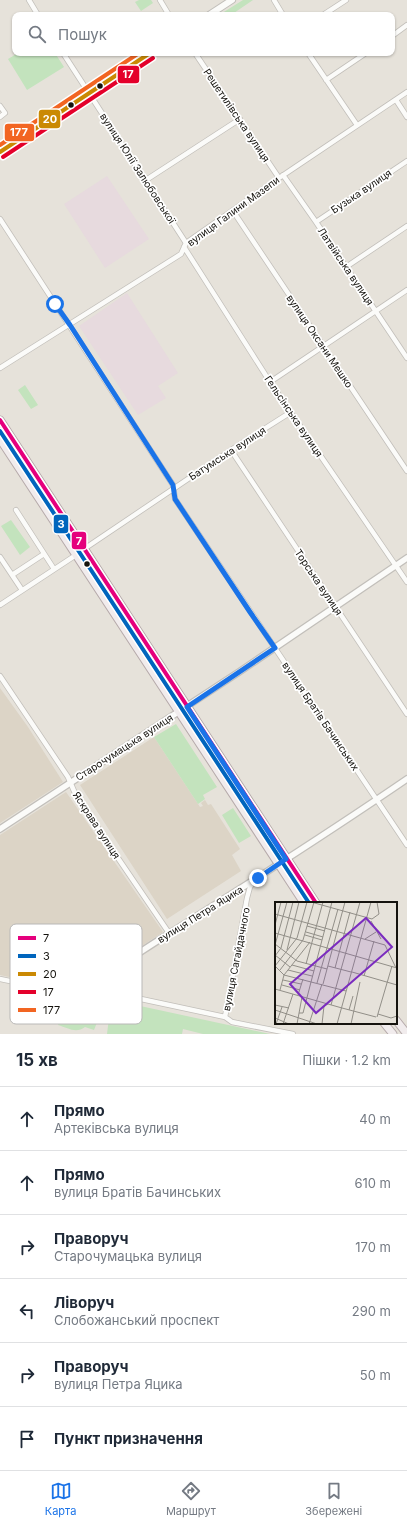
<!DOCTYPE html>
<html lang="uk">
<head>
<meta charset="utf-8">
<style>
  :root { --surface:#fff; --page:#f2f2f3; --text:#1f2937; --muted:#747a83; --line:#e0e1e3; --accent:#1a73e8 }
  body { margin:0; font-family:Inter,sans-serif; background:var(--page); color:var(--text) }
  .stop { position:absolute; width:12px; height:12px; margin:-9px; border:3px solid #1a73e8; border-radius:50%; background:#fff }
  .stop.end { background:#1a73e8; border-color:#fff; box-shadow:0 1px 4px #0008 }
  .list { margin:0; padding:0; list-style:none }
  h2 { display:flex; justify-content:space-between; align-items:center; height:52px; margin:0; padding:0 16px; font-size:17px }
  h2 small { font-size:13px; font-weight:400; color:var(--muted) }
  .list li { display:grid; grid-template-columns:26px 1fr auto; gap:12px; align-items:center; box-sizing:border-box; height:64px; padding:0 16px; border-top:1px solid var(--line) }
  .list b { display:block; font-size:15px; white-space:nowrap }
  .list p { margin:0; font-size:13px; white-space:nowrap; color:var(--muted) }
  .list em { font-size:13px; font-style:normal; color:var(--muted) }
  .icon { flex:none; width:22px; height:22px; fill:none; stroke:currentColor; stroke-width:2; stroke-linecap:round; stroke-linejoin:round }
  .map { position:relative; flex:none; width:407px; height:1034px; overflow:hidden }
  .search { position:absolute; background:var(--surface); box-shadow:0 1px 3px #0004; left:12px; right:12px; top:12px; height:44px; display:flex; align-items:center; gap:10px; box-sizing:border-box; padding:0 14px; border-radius:8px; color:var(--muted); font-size:15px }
  .sheet { height:436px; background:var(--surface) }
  nav { display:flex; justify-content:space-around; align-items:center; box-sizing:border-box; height:56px; border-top:1px solid var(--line); background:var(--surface); font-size:11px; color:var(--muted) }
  nav a { display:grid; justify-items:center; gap:2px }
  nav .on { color:var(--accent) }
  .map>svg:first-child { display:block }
</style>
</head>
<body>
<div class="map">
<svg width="407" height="1034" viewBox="0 0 407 1034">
  <rect width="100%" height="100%" fill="#e6e2da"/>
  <path fill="#dcd4c6" d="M 0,688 L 28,727 L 63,782 L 0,823 Z
    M 154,737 L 200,807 L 203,806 L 201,803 L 205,800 L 208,805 L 211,804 L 240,849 L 232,855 L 241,871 L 167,919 L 80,785 Z
    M 66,792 L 163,932 L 73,991 L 0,975 L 0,835 Z"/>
  <path fill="#e7dade" d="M 107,176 L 149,239 L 105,268 L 64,204 Z
    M 127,293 L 178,373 L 158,386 L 166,398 L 138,415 L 79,326 Z"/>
  <path fill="#c3e3bd" d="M 139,0 L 151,0 L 153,3 L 141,11 L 135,2 Z
    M 243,0 L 253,0 L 231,15 L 219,15 Z
    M 18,53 L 55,53 L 64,67 L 27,90 L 8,59 Z
    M 25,385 L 38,405 L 31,409 L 18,390 Z
    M 11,520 L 30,547 L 20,555 L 1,526 Z
    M 176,724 L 217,787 L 203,795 L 205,799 L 198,804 L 154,737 Z
    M 233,808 L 251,836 L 239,843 L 222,815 Z
    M 73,997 L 81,1004 L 100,1009 L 98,1020 L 94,1030 L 85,1027 C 76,1034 68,1028 58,1025 L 65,999 Z
    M 118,1001 L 131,1004 L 270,1034 L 203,1034 L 183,1029 L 182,1034 L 107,1034 L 109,1018 Z"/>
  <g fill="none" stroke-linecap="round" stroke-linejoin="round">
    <defs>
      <path id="minor" d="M 29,0 L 38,15
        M 160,0 L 169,15
        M 274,0 L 283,15
        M 323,15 L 346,0
        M 392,36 L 407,25
        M 63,53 L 186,243
        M 195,53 L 279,178
        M 308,53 L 357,125
        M 326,80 L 366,53
        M 396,100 L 407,117
        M 0,106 L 5,113 L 0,117
        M 283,175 L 316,222 L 407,358
        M 146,180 L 240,119
        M 233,211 L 407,471
        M 0,219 L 173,485 L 175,499 L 407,845
        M 316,222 L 407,161
        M 184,247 L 270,382 L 407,582
        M 346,267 L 407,226
        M 0,368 L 181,254 L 186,243 L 279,178 L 407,92
        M 270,382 L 407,290
        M 231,450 L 407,714
        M 16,510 L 54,569
        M 84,549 L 231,450 L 291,412
        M 0,557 L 22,590
        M 12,575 L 44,554
        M 0,605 L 76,555
        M 0,676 L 68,777 L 74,791 L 105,839 L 169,933
        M 0,979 L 72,994
        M 141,999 L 225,1017 L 232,1022 L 293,1034
        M 225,1017 L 247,898 L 250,887 L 255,880"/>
      <path id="tertiary" d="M 0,829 L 239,672 L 407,558
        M 72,994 C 108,975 140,951 175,930 C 253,881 331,831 407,779"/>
      <path id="secondary" d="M 209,15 L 232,0
        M 0,152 L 150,53"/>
      <path id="primary" d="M 0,420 L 316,903
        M 0,439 L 304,903
        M 396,1020 L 407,1034
        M 384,1023 L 393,1034"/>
    </defs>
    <use href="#minor" stroke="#c2bfba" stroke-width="6"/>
    <use href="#tertiary" stroke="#c2bfba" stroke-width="8"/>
    <use href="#secondary" stroke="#c2bfba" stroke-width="8"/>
    <use href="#primary" stroke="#b6aaab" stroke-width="9"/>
    <use href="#minor" stroke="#fbfbf9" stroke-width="4.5"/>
    <use href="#tertiary" stroke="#fbfbf9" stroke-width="5.5"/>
    <use href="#secondary" stroke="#fbfbf9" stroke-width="6"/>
    <use href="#primary" stroke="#f1eced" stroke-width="7"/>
    <defs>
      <path id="bus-1" d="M 0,420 L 316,903"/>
      <path id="bus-2" d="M 0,431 L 309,903"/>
      <path id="bus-3" d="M 0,152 L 150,53"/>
      <path id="bus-4" d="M 3,157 L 153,58"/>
      <path id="bus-5" d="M 0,145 L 139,53"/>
    </defs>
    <use href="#bus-1" stroke="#fff" stroke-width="7"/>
    <use href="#bus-2" stroke="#fff" stroke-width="7"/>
    <use href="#bus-3" stroke="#fff" stroke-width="7"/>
    <use href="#bus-4" stroke="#fff" stroke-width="7"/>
    <use href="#bus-5" stroke="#fff" stroke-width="7"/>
    <use href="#bus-1" stroke="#e5007d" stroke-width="4"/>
    <use href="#bus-2" stroke="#0065bd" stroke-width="4"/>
    <use href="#bus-3" stroke="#ca8903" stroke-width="4"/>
    <use href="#bus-4" stroke="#e4002b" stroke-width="4"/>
    <use href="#bus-5" stroke="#f26522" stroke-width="4"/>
  </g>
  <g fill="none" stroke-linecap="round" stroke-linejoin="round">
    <path stroke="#1a73e8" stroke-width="5" d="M 55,304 L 70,325 L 173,485 L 175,499 L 250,612 L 275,648 L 187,707 L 286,859 L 258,878"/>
  </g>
  <g fill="#15130e" stroke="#fff" stroke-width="1.5">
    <circle cx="100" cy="86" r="3.5"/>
    <circle cx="71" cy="105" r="3.5"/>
    <circle cx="87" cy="564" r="3.5"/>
  </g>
  <g text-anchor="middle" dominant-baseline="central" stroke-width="3.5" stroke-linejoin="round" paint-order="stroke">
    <g font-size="10" fill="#15130e" stroke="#fff">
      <text transform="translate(237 115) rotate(56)">Решетилівська вулиця</text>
      <text transform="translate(138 168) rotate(57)">вулиця Юлії Залюбовської</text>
      <text transform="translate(361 191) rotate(-34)">Бузька вулиця</text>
      <text transform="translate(233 211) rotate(-36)">вулиця Галини Мазепи</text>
      <text transform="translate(346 266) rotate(56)">Латвійська вулиця</text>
      <text transform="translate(320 341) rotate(56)">вулиця Оксани Мешко</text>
      <text transform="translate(294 416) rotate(56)">Гельсінська вулиця</text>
      <text transform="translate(227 453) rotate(-33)">Батумська вулиця</text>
      <text transform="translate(319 582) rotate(56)">Торська вулиця</text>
      <text transform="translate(321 716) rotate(56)">вулиця Братів Бачинських</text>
      <text transform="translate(124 747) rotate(-33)">Старочумацька вулиця</text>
      <text transform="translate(97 825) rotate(57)">Яскрава вулиця</text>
      <text transform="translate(200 914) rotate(-32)">вулиця Петра Яцика</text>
      <text transform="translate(236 959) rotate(-79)">вулиця Сагайдачного</text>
    </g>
  </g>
  <g transform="translate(275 902)">
    <rect width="122" height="122" fill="#e6e2da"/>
    <path fill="none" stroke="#928f88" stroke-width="1" d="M 36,0 L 97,17 L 104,12 L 102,0M 0,12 L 110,43 L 121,66M 96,19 L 106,37M 0,23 L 6,0M 32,24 L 50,29M 31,30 L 48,35M 0,31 L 122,66M 30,33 L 47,38M 90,37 L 101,30M 0,42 L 22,59 L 52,67M 0,43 L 12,0M 12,48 L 24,0M 0,53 L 15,65M 0,54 L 6,46 L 18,0M 31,62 L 48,0M 17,63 L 39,69M 0,64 L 9,73 L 71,89M 0,64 L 22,36 L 32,0M 53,64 L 76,70M 60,66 L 75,10M 5,68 L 28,38 L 39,0M 13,68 L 37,74M 77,70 L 122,83M 89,74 L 99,39M 8,78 L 26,82M 36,80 L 57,0M 42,81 L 63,7M 48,82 L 70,0M 7,83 L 25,88M 0,87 L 67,106M 5,88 L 9,73 L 35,40M 23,93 L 28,77M 0,103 L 14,106M 56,103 L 85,0M 67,106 L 101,115M 0,108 L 42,122M 74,108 L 78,94M 24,111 L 28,111 L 36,80M 103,112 L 116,116 L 122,114M 102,115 L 117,64M 0,116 L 14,122M 1,122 L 7,105M 8,122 L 18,92M 22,122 L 27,95M 34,122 L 47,82M 47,122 L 49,104 L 53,102M 62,122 L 96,0M 76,122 L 85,80"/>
    <path fill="#7b2cbf" fill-opacity="0.15" stroke="#7b2cbf" stroke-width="2" d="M 91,16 L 117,45 L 41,111 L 15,82 Z"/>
    <rect width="122" height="122" fill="none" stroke="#15130e" stroke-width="2"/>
  </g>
  <rect x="10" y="924" width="132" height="100" rx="6" fill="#fff" stroke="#b9b8b7" stroke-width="1"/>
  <rect x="18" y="936" width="18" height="4" fill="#e5007d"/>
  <rect x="18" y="954" width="18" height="4" fill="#0065bd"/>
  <rect x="18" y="972" width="18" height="4" fill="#ca8903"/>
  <rect x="18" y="990" width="18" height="4" fill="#e4002b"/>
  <rect x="18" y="1008" width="18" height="4" fill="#f26522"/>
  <g font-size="11" fill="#15130e">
    <text x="43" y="942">7</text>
    <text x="43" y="960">3</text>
    <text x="43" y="978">20</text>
    <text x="43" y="996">17</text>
    <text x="43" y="1014">177</text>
  </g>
  <g stroke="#fff" stroke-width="1.5">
    <rect x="117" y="65" width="23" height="19" rx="4" fill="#e4002b"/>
    <rect x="38" y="109" width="23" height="20" rx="4" fill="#ca8903"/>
    <rect x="4" y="123" width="31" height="19" rx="4" fill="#f26522"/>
    <rect x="53" y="514" width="16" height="20" rx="4" fill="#0065bd"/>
    <rect x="71" y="531" width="16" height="19" rx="4" fill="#e5007d"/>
  </g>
  <g font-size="11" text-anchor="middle" font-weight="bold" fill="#fff">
    <text x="128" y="78">17</text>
    <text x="50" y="123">20</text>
    <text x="19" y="136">177</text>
    <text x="61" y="528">3</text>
    <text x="79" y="545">7</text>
  </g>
</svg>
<div class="stop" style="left:55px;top:304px"></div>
<div class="stop end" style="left:258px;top:878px"></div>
<div class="search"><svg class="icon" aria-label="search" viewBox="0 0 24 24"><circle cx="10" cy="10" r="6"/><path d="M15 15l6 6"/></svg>Пошук</div>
</div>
<section class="sheet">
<h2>15 хв<small>Пішки · 1.2 km</small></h2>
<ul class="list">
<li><svg class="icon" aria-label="ahead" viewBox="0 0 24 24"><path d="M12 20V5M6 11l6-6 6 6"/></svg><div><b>Прямо</b><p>Артеківська вулиця</p></div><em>40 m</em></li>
<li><svg class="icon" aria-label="ahead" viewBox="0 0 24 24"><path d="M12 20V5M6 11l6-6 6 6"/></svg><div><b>Прямо</b><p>вулиця Братів Бачинських</p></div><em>610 m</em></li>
<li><svg class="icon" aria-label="right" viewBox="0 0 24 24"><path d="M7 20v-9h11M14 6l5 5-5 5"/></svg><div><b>Праворуч</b><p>Старочумацька вулиця</p></div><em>170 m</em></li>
<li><svg class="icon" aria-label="left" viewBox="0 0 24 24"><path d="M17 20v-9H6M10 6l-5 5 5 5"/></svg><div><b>Ліворуч</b><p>Слобожанський проспект</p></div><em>290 m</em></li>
<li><svg class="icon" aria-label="right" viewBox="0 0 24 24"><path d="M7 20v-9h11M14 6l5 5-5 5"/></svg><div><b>Праворуч</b><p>вулиця Петра Яцика</p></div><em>50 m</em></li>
<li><svg class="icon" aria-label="arrive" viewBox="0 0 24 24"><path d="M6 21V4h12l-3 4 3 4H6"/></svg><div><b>Пункт призначення</b></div></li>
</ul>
</section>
<nav>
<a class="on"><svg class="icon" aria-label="map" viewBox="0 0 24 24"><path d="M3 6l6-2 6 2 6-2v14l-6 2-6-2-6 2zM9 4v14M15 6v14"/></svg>Карта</a>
<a><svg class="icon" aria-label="directions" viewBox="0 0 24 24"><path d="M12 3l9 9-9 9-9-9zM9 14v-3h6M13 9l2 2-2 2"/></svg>Маршрут</a>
<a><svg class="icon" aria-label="saved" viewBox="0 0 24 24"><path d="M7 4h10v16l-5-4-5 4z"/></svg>Збережені</a>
</nav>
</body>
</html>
